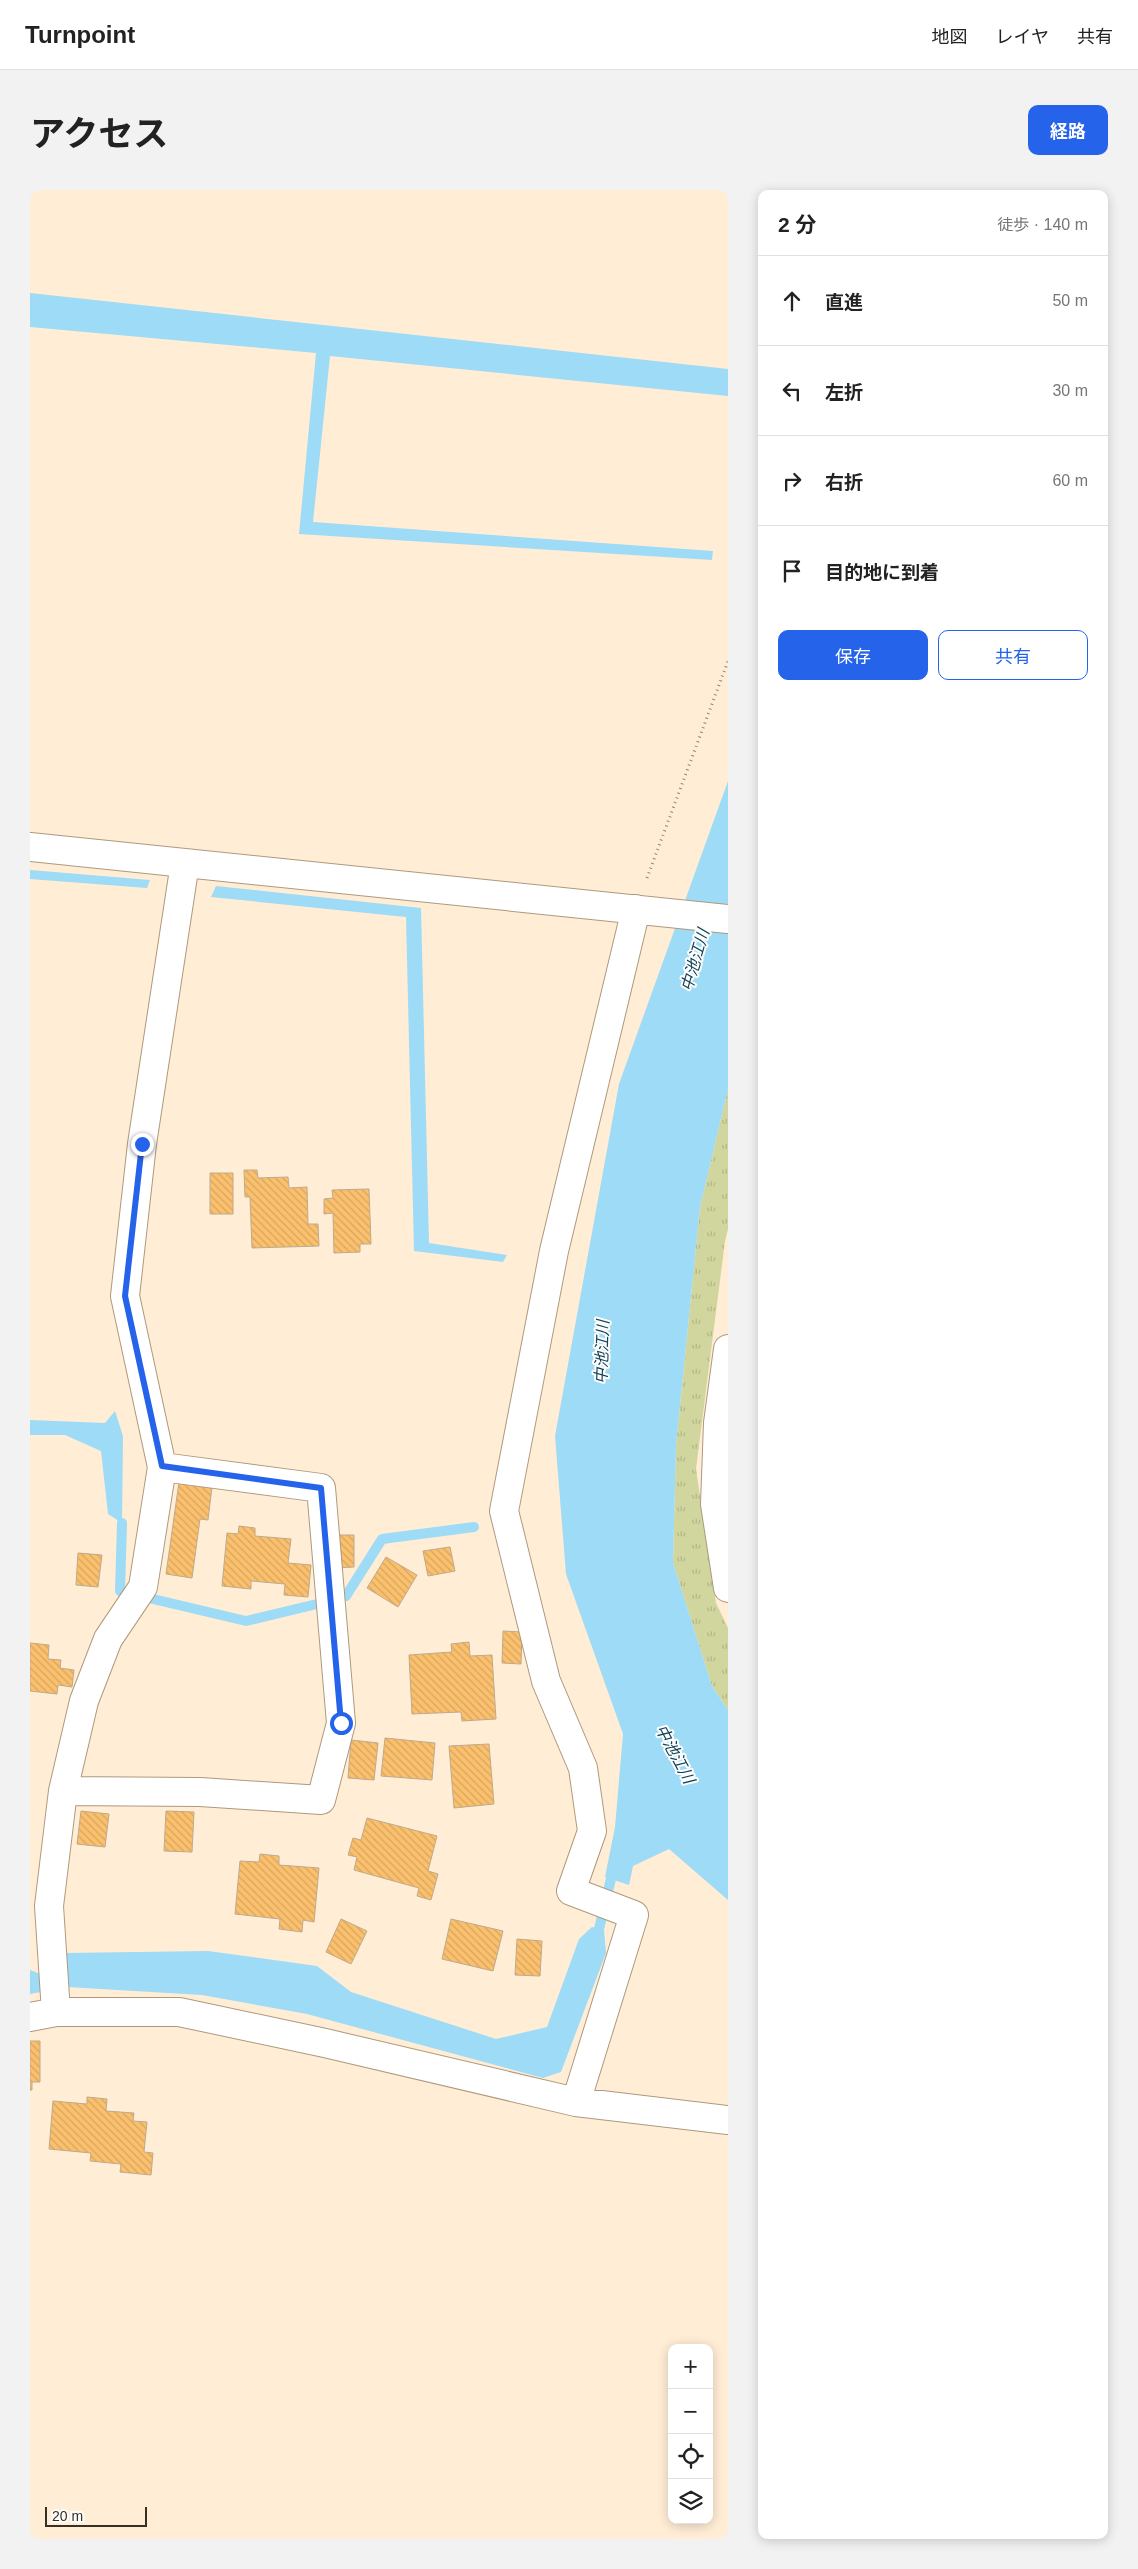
<!DOCTYPE html>
<html lang="ja">
<head>
<meta charset="utf-8">
<style>
  :root { --surface:#fff; --page:#f2f2f2; --text:#222; --muted:#767676; --line:#e0e0e0; --accent:#2563eb }
  body { margin:0; font-family:Helvetica,"Noto Sans JP",sans-serif; background:var(--page); color:var(--text) }
  .controls { position:absolute; right:15px; bottom:15px; display:grid; overflow:hidden; border-radius:10px; box-shadow:0 2px 12px #0003 }
  .controls button { width:45px; height:45px; display:grid; place-items:center; padding:0; border:0; border-bottom:1px solid var(--line); background:var(--surface); color:var(--text); font:25px sans-serif }
  .scale { position:absolute; left:15px; bottom:12px; width:102px; box-sizing:border-box; padding-left:5px; border:2px solid #372f23; border-top:0; font-size:14px; line-height:18px; white-space:nowrap; color:#372f23; -webkit-text-stroke:4px #fdfdfd; paint-order:stroke }
  .stop { position:absolute; width:15px; height:15px; margin:-11px; border:4px solid #2563eb; border-radius:50%; background:#fff }
  .stop.end { background:#2563eb; border-color:#fff; box-shadow:0 1px 5px #0008 }
  .list { margin:0; padding:0; list-style:none }
  h2 { display:flex; justify-content:space-between; align-items:center; height:65px; margin:0; padding:0 20px; font-size:21px }
  h2 small { font-size:16px; font-weight:400; color:var(--muted) }
  .list li { display:grid; grid-template-columns:32px 1fr auto; gap:15px; align-items:center; box-sizing:border-box; height:90px; padding:0 20px; border-top:1px solid var(--line) }
  .list b { display:block; font-size:19px; white-space:nowrap }
  .list em { font-size:16px; font-style:normal; color:var(--muted) }
  .actions { display:flex; gap:10px; padding:15px 20px }
  .actions a { flex:1; padding:11px 0; border:1px solid var(--accent); border-radius:10px; text-align:center; font-size:18px; color:var(--accent) }
  .actions .main { background:var(--accent); color:#fff }
  .icon { flex:none; width:28px; height:28px; fill:none; stroke:currentColor; stroke-width:2; stroke-linecap:round; stroke-linejoin:round }
  .map { position:relative; flex:none; width:698px; height:2349px; overflow:hidden; border-radius:10px }
  header { display:flex; align-items:center; gap:30px; box-sizing:border-box; height:70px; padding:0 25px; background:var(--surface); border-bottom:1px solid var(--line) }
  header strong { font-size:24px }
  nav { display:flex; gap:28px; margin-inline-start:auto; font-size:18px }
  .intro { display:flex; align-items:center; justify-content:space-between; box-sizing:border-box; height:120px; padding:0 30px }
  h1 { margin:0; font-size:35px }
  .button { padding:12px 22px; border-radius:10px; background:var(--accent); color:#fff; font-size:18px; font-weight:700 }
  main { display:flex; gap:30px; padding:0 30px }
  aside { flex:1; background:var(--surface); border-radius:10px; box-shadow:0 2px 12px #0003 }
  .map>svg:first-child { display:block }
</style>
</head>
<body>
<header>
<strong>Turnpoint</strong>
<nav><a>地図</a><a>レイヤ</a><a>共有</a></nav>
</header>
<div class="intro"><h1>アクセス</h1><a class="button">経路</a></div>
<main>
<div class="map">
<svg width="698" height="2349" viewBox="0 0 698 2349">
  <defs>
    <pattern id="grass-tufts" width="24" height="20" patternUnits="userSpaceOnUse" patternTransform="scale(1.25)"><rect width="24" height="20" fill="#d0d69d"/><path d="M3 7l-1-3M5 7V3M7 7l1-3M15 17l-1-3M17 17v-4M19 17l1-3" fill="none" stroke="#b3b887"/></pattern>
    <pattern id="building-back-hatch" width="6" height="6" patternUnits="userSpaceOnUse" patternTransform="scale(1.25)"><rect width="6" height="6" fill="#fac06d"/><path d="M-1 5l2 2M0 0l6 6M5-1l2 2" fill="none" stroke="#d7a55e"/></pattern>
  </defs>
  <rect width="100%" height="100%" fill="#ffedd6"/>
  <path fill="url(#grass-tufts)" d="M 698,899 L 698,1039 L 695,1051 L 666,1279 L 686,1413 L 698,1438 L 698,1520 L 682,1496 L 643,1373 L 646,1255 L 670,1017 Z"/>
  <path fill="#9edbf6" d="M 0,103 L 698,179 L 698,206 L 300,166 L 283,332 L 683,361 L 682,370 L 269,344 L 286,163 L 0,137 Z
    M 698,591 L 698,899 L 670,1017 L 646,1255 L 643,1373 L 682,1496 L 698,1520 L 698,1710 L 639,1659 L 603,1676 L 599,1695 L 575,1687 L 585,1637 L 593,1544 L 536,1384 L 525,1246 L 589,894 Z
    M 0,680 L 120,690 L 117,698 L 0,689 Z
    M 186,696 L 391,718 L 399,1053 L 477,1065 L 473,1072 L 384,1061 L 376,727 L 181,707 Z
    M 85,1221 L 93,1246 L 92,1333 L 78,1324 L 71,1261 L 35,1245 L 0,1245 L 0,1230 L 75,1233 Z
    M 562,1737 L 574,1740 L 576,1763 L 531,1882 L 513,1888 L 277,1824 L 172,1805 L 37,1797 L 0,1804 L 0,1780 L 18,1787 L 36,1763 L 178,1761 L 287,1776 L 321,1802 L 466,1849 L 517,1837 L 549,1749 Z"/>
  <g fill="none" stroke-linecap="round" stroke-linejoin="round">
    <path stroke="#9edbf6" stroke-width="10" d="M 90,1401 L 92,1333
      M 316,1406 L 352,1349 L 444,1337
      M 123,1409 L 216,1431 L 287,1414
      M 569,1739 L 584,1676"/>
  </g>
  <path fill="url(#building-back-hatch)" stroke="#bfaa8d" d="M 214,980 L 227,980 L 228,988 L 258,987 L 259,998 L 277,997 L 278,1034 L 288,1034 L 289,1056 L 222,1058 L 220,1007 L 215,1007 Z
    M 180,983 L 203,983 L 203,1024 L 180,1024 Z
    M 339,999 L 341,1054 L 330,1054 L 330,1062 L 304,1063 L 303,1023 L 294,1024 L 294,1009 L 303,1008 L 302,1000 Z
    M 149,1292 L 182,1297 L 178,1330 L 170,1329 L 162,1388 L 136,1384 Z
    M 209,1336 L 225,1338 L 225,1346 L 261,1349 L 258,1373 L 281,1375 L 278,1407 L 254,1405 L 255,1394 L 221,1391 L 221,1399 L 192,1396 L 197,1343 L 208,1344 Z
    M 305,1345 L 324,1345 L 324,1377 L 305,1378 Z
    M 420,1357 L 425,1381 L 398,1386 L 393,1361 Z
    M 48,1363 L 72,1365 L 68,1397 L 46,1395 Z
    M 356,1367 L 387,1385 L 368,1417 L 337,1398 Z
    M 473,1441 L 492,1442 L 491,1474 L 472,1473 Z
    M 439,1452 L 440,1466 L 462,1465 L 466,1529 L 432,1531 L 431,1522 L 382,1524 L 379,1465 L 422,1462 L 421,1454 Z
    M 0,1453 L 19,1455 L 18,1469 L 31,1470 L 30,1478 L 44,1480 L 42,1497 L 28,1495 L 27,1504 L 0,1501 Z
    M 355,1548 L 405,1553 L 402,1590 L 351,1586 Z
    M 321,1550 L 348,1553 L 344,1590 L 318,1588 Z
    M 459,1554 L 464,1614 L 424,1618 L 419,1556 Z
    M 51,1621 L 79,1624 L 75,1657 L 47,1654 Z
    M 136,1621 L 164,1622 L 162,1662 L 134,1661 Z
    M 337,1628 L 407,1646 L 398,1681 L 408,1684 L 401,1710 L 387,1706 L 389,1698 L 324,1680 L 327,1667 L 318,1665 L 323,1648 L 331,1650 Z
    M 230,1664 L 249,1666 L 249,1675 L 289,1678 L 284,1732 L 273,1730 L 272,1742 L 249,1739 L 250,1729 L 205,1724 L 210,1671 L 229,1672 Z
    M 311,1729 L 337,1741 L 321,1774 L 296,1762 Z
    M 421,1729 L 473,1741 L 463,1781 L 412,1769 Z
    M 487,1749 L 512,1751 L 510,1786 L 485,1785 Z
    M 0,1851 L 10,1851 L 10,1892 L 2,1892 L 2,1900 L 0,1900 Z
    M 57,1907 L 77,1909 L 76,1921 L 104,1923 L 103,1931 L 117,1932 L 114,1962 L 123,1963 L 121,1985 L 90,1982 L 91,1974 L 60,1971 L 61,1963 L 19,1959 L 23,1911 L 57,1914 Z"/>
  <g fill="none" stroke-linecap="round" stroke-linejoin="round">
    <defs>
      <path id="street" d="M 0,657 L 698,729
        M 698,1159 L 688,1233 L 685,1314 L 698,1398
        M 33,1601 L 170,1602 L 291,1610 L 311,1533 L 291,1298 L 132,1277
        M 26,1822 L 19,1716 L 33,1601 L 54,1511 L 78,1449 L 113,1397 L 132,1277 L 95,1106 L 112,954 L 155,673
        M 0,1827 L 26,1822 L 149,1822 L 295,1853 L 546,1912 L 698,1930
        M 546,1912 L 604,1725 L 541,1701 L 562,1641 L 553,1578 L 516,1491 L 474,1321 L 524,1061 L 606,719"/>
    </defs>
    <use href="#street" stroke="#ae997d" stroke-width="30"/>
    <path stroke="#918574" stroke-width="3" stroke-dasharray="1 4" stroke-linecap="butt" d="M 617,688 L 698,471"/>
    <use href="#street" stroke="#fff" stroke-width="28"/>
  </g>
  <g fill="none" stroke-linecap="round" stroke-linejoin="round">
    <path stroke="#2563eb" stroke-width="6" d="M 112,954 L 95,1106 L 132,1276 L 291,1298 L 311,1533"/>
  </g>
  <g text-anchor="middle" dominant-baseline="central" stroke-width="4" stroke-linejoin="round" paint-order="stroke">
    <g font-size="16" font-style="italic" fill="#114355" stroke="#fdfdfd">
      <text transform="translate(665 770) rotate(-74)">中池江川</text>
      <text transform="translate(572 1162) rotate(-88)">中池江川</text>
      <text transform="translate(645 1564) rotate(62)">中池江川</text>
    </g>
  </g>
</svg>
<div class="controls">
<button>+</button>
<button>−</button>
<button><svg class="icon" aria-label="locate" viewBox="0 0 24 24"><circle cx="12" cy="12" r="6"/><path d="M12 2v4M12 18v4M2 12h4M18 12h4"/></svg></button>
<button><svg class="icon" aria-label="layers" viewBox="0 0 24 24"><path d="M12 4l9 5-9 5-9-5zM3 14l9 5 9-5"/></svg></button>
</div>
<div class="scale">20 m</div>
<div class="stop" style="left:311px;top:1533px"></div>
<div class="stop end" style="left:112px;top:954px"></div>
</div>
<aside>
<h2>2 分<small>徒歩 · 140 m</small></h2>
<ul class="list">
<li><svg class="icon" aria-label="ahead" viewBox="0 0 24 24"><path d="M12 20V5M6 11l6-6 6 6"/></svg><div><b>直進</b></div><em>50 m</em></li>
<li><svg class="icon" aria-label="left" viewBox="0 0 24 24"><path d="M17 20v-9H6M10 6l-5 5 5 5"/></svg><div><b>左折</b></div><em>30 m</em></li>
<li><svg class="icon" aria-label="right" viewBox="0 0 24 24"><path d="M7 20v-9h11M14 6l5 5-5 5"/></svg><div><b>右折</b></div><em>60 m</em></li>
<li><svg class="icon" aria-label="arrive" viewBox="0 0 24 24"><path d="M6 21V4h12l-3 4 3 4H6"/></svg><div><b>目的地に到着</b></div></li>
</ul>
<div class="actions"><a class="main">保存</a><a>共有</a></div>
</aside>
</main>
</body>
</html>
